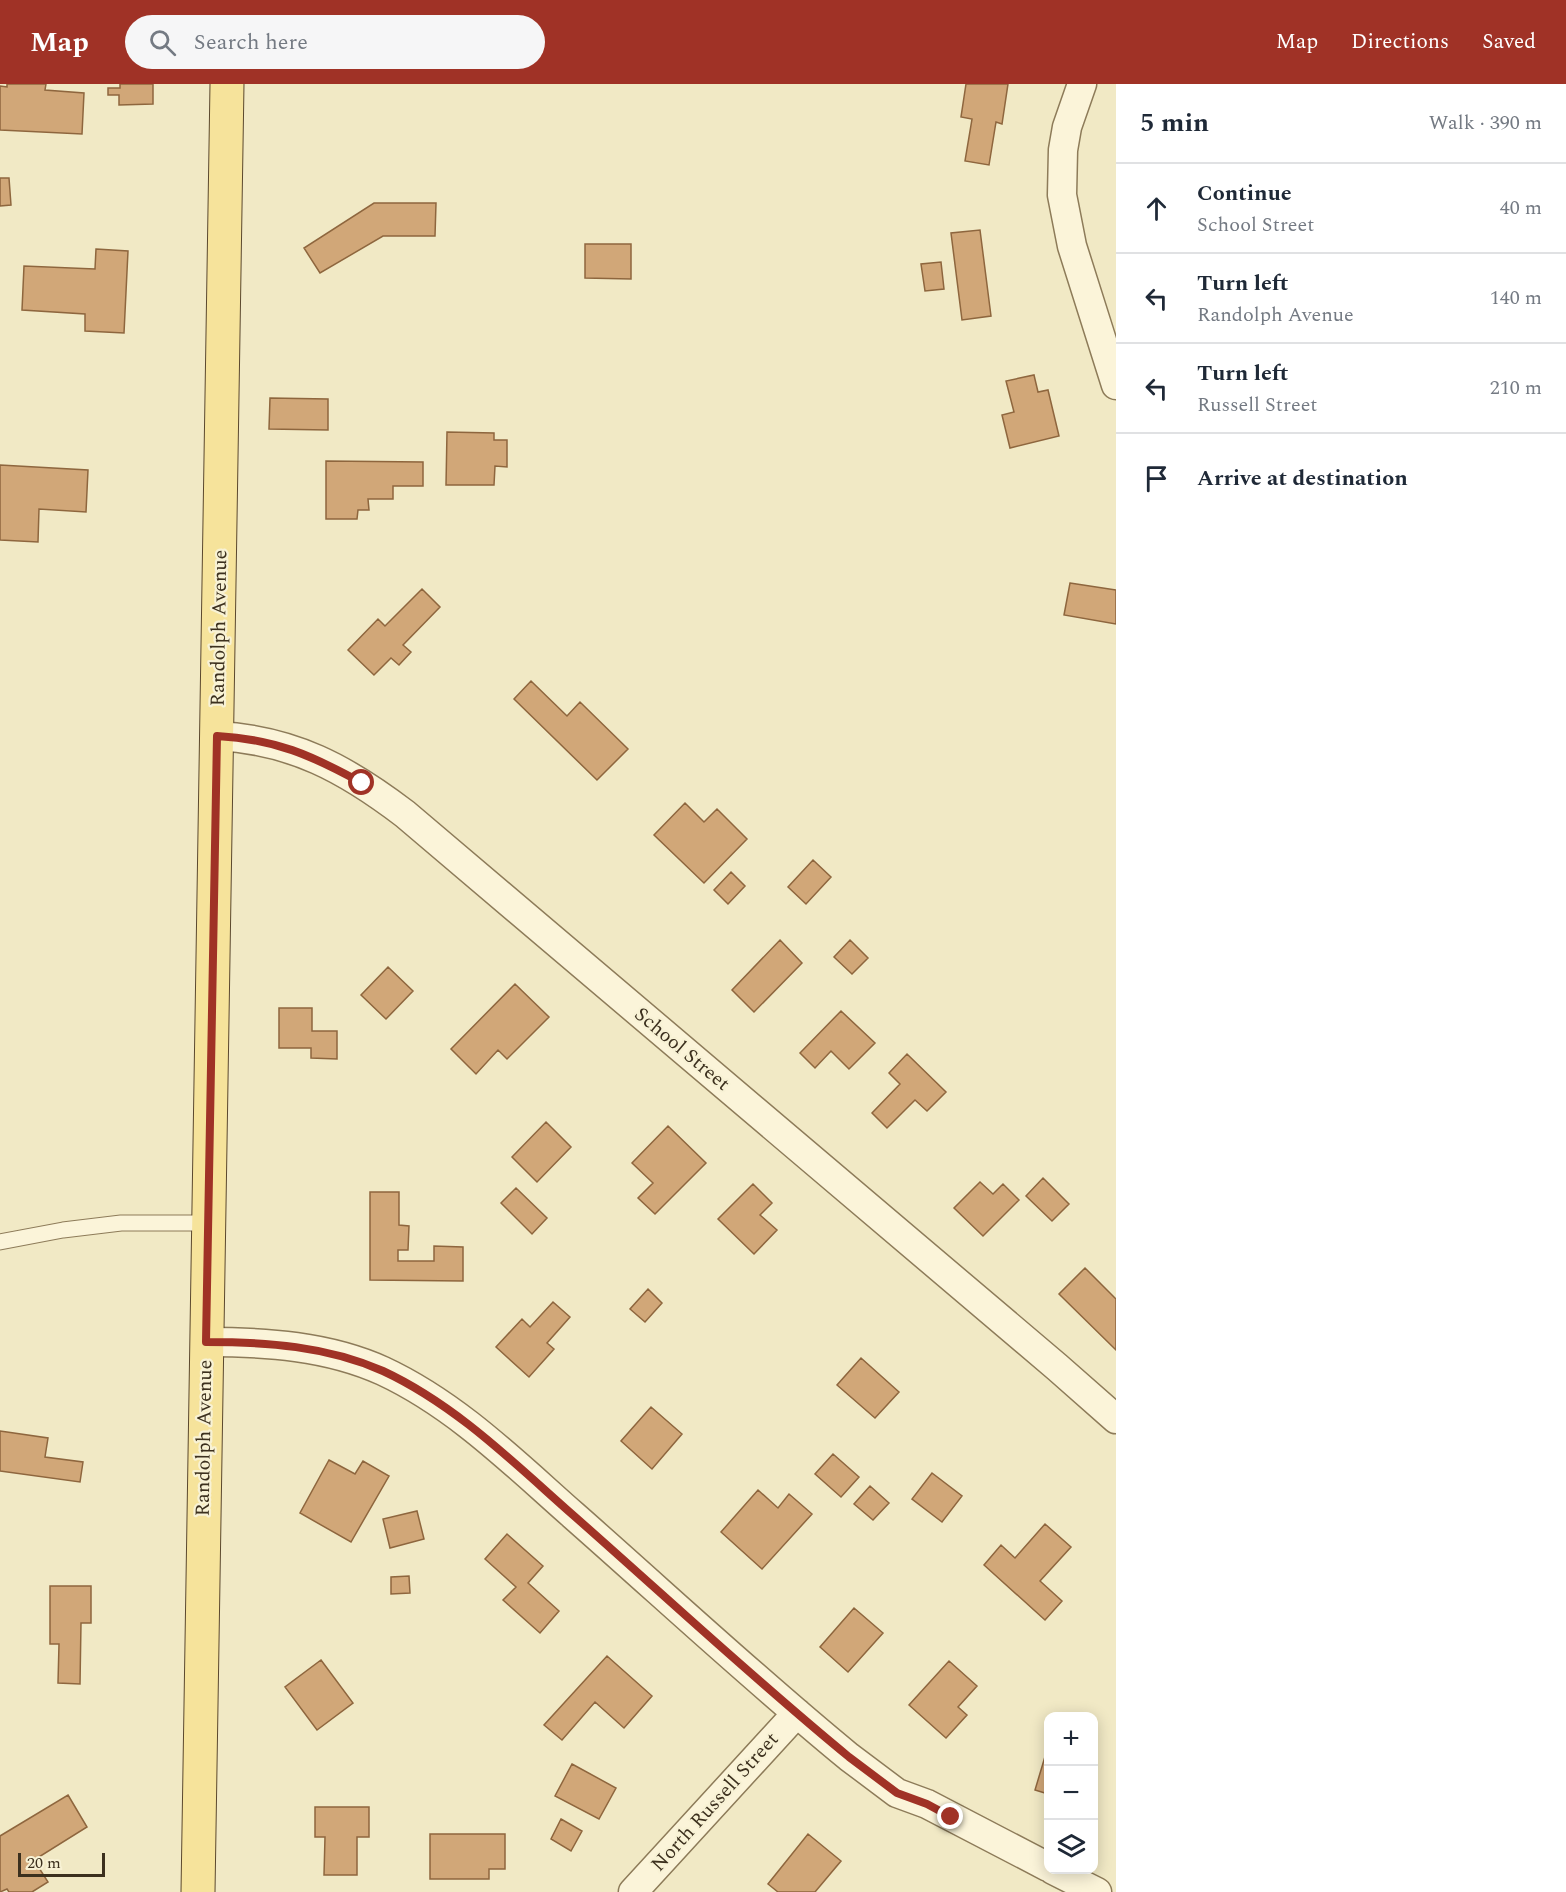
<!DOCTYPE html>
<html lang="en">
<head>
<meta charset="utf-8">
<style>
  :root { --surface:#fff; --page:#f6f6f7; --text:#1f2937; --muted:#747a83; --line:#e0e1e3; --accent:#a03226 }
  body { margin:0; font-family:Spectral,serif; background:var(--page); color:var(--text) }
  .controls { position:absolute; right:18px; bottom:18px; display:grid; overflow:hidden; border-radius:12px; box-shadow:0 3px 15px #0003 }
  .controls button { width:54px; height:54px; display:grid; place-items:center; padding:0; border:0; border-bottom:2px solid var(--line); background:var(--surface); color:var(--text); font:30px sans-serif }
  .scale { position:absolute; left:18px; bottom:15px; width:87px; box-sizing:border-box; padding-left:6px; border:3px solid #3c301e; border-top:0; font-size:16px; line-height:21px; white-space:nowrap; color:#3c301e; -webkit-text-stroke:4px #f8f2d5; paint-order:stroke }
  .stop { position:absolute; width:18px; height:18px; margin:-14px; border:4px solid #a03226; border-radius:50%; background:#fff }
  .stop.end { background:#a03226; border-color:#fff; box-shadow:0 2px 6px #0008 }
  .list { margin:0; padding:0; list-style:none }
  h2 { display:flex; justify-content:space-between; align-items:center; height:78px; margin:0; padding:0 24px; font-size:26px }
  h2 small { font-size:20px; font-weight:400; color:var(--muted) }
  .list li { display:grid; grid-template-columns:39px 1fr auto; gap:18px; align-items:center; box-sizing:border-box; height:90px; padding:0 24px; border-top:2px solid var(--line) }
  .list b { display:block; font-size:22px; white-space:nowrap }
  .list p { margin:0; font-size:20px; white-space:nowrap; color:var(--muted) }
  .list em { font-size:20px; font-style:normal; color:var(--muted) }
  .icon { flex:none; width:33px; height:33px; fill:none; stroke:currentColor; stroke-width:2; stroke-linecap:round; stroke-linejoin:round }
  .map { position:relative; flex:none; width:1116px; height:1808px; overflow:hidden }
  header { display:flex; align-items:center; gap:36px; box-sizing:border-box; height:84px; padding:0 30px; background:var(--accent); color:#fff }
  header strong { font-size:28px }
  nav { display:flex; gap:33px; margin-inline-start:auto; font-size:21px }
  .search { width:420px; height:54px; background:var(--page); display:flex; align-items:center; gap:15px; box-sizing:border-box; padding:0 21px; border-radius:33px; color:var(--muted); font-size:22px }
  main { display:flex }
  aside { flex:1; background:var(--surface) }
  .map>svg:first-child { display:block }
</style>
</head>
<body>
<header>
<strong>Map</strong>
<div class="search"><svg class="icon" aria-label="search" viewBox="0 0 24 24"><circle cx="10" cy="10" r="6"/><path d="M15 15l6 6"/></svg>Search here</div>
<nav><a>Map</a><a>Directions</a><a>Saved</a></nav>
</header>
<main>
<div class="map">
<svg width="1116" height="1808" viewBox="0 0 1116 1808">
  <rect width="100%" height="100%" fill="#f1e9c5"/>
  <path fill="#d1a778" stroke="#8e663e" stroke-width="1.5" d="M 7,0 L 46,0 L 45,6 L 84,9 L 82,50 L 0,46 L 0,2 L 7,3 Z
    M 120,0 L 153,0 L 153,20 L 119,21 L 119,11 L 108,11 L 108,4 L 120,4 Z
    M 966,0 L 1008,0 L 1002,40 L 996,38 L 989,81 L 965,77 L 972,35 L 961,33 Z
    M 0,94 L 9,94 L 11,121 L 0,122 Z
    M 374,119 L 436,119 L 435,152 L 383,152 L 320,189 L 304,164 Z
    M 980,146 L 991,232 L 962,236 L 951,149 Z
    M 585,160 L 631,160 L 631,195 L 585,194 Z
    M 96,165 L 128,167 L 124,249 L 85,247 L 85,230 L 22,226 L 24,182 L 95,185 Z
    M 941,178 L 944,205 L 925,207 L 921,180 Z
    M 1034,291 L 1038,308 L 1048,306 L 1059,352 L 1010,364 L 1002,331 L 1014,328 L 1006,297 Z
    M 270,314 L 328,315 L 328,346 L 269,345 Z
    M 447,348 L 494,349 L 494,356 L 507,356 L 507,383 L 495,382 L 494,401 L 446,401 Z
    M 326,377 L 423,378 L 423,402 L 393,402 L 393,415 L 368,415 L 369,426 L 358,426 L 357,435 L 326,435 Z
    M 0,381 L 88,386 L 86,428 L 39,425 L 38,458 L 0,456 Z
    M 1070,499 L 1116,506 L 1116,540 L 1064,531 Z
    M 422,505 L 440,523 L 403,561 L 411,568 L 399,581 L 391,574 L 374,591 L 348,566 L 378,535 L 385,542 Z
    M 531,597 L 567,632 L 580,618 L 628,665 L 597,696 L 514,615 Z
    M 685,719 L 704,738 L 717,725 L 747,755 L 704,799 L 654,751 Z
    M 813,776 L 831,793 L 806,820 L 788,803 Z
    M 731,788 L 745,802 L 728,820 L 714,806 Z
    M 780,856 L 802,879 L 754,928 L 732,906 Z
    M 850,856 L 868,874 L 852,890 L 834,873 Z
    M 388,883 L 413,907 L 386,935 L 361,911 Z
    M 515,900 L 549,933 L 507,975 L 498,966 L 476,990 L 451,965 Z
    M 279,924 L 312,924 L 312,947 L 337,947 L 337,975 L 311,974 L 311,964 L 279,964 Z
    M 841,927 L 875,959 L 849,985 L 831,967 L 815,984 L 800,969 Z
    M 907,970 L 946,1008 L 927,1027 L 915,1016 L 887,1044 L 872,1029 L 900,1000 L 889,989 Z
    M 546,1038 L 571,1063 L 537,1098 L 512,1073 Z
    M 668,1042 L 706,1079 L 655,1130 L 638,1114 L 653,1099 L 632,1079 Z
    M 1043,1094 L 1069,1120 L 1052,1137 L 1026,1112 Z
    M 980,1098 L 993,1110 L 1003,1100 L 1019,1116 L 983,1152 L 954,1124 Z
    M 753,1100 L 772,1119 L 760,1131 L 777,1146 L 754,1170 L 718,1135 Z
    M 516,1104 L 547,1134 L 532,1150 L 501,1119 Z
    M 370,1108 L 399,1108 L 399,1141 L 409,1142 L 408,1166 L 398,1166 L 398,1177 L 434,1177 L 434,1162 L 463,1163 L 463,1197 L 370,1196 Z
    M 1085,1184 L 1116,1215 L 1116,1266 L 1059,1210 Z
    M 648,1205 L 662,1219 L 645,1238 L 630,1225 Z
    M 553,1218 L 570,1233 L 547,1259 L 554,1265 L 529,1293 L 496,1263 L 522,1235 L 530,1243 Z
    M 861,1274 L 899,1308 L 875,1334 L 837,1301 Z
    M 651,1323 L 682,1350 L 652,1385 L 621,1357 Z
    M 0,1347 L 48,1354 L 45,1373 L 83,1378 L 80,1398 L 0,1387 Z
    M 833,1370 L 859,1393 L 841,1413 L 815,1390 Z
    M 329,1376 L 355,1390 L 363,1377 L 389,1392 L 351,1458 L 300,1429 Z
    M 932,1389 L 962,1412 L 942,1438 L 912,1415 Z
    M 870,1402 L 889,1419 L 873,1436 L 854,1420 Z
    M 758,1406 L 778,1424 L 789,1410 L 812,1430 L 762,1485 L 721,1448 Z
    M 417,1427 L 424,1455 L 390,1464 L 383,1435 Z
    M 1045,1440 L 1071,1463 L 1040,1497 L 1062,1517 L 1045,1536 L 984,1481 L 1001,1461 L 1015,1474 Z
    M 507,1450 L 543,1482 L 528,1499 L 559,1527 L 540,1549 L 503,1516 L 516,1503 L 485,1475 Z
    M 409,1492 L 410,1509 L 391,1510 L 391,1493 Z
    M 50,1502 L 91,1502 L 91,1539 L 81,1539 L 80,1600 L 58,1599 L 59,1560 L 50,1560 Z
    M 854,1524 L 883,1549 L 848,1588 L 820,1563 Z
    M 607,1572 L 652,1612 L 624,1644 L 595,1618 L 562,1656 L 544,1641 Z
    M 321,1576 L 353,1619 L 317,1646 L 285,1603 Z
    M 949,1577 L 977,1602 L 958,1623 L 967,1631 L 946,1654 L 909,1621 Z
    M 1047,1666 L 1048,1667 L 1048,1710 L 1035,1706 Z
    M 572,1680 L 616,1704 L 599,1735 L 555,1712 Z
    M 68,1711 L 87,1743 L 34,1776 L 48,1798 L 32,1808 L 9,1808 L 7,1805 L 0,1808 L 0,1752 Z
    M 315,1723 L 369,1723 L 369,1753 L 357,1753 L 357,1791 L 324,1791 L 325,1753 L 315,1753 Z
    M 561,1735 L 582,1747 L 571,1767 L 551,1755 Z
    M 430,1750 L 505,1750 L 505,1785 L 489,1785 L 489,1795 L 430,1795 Z
    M 808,1750 L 841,1777 L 815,1808 L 778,1808 L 768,1800 Z"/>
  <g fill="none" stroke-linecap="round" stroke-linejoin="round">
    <defs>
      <path id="service" d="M 0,1158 L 63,1146 L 121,1139 L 208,1139"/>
      <path id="minor" d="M 1082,0 L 1067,43 L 1063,66 L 1062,111 L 1072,162 L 1116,301
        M 217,652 C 293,656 346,685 405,730 L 1057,1283 L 1116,1335
        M 206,1258 C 266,1258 328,1262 383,1287 C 456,1321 514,1379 573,1431 C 665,1512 755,1596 849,1673 L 897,1709 L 927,1720 L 1048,1783
        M 1053,1786 L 1097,1808
        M 633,1808 L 797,1629"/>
      <path id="primary" d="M 198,1808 L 227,0"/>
    </defs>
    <use href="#service" stroke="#8d7b59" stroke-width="17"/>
    <use href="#minor" stroke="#8d7b59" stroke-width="31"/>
    <use href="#primary" stroke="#5b482e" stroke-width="35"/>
    <use href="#service" stroke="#fbf4d9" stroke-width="15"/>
    <use href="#minor" stroke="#fbf4d9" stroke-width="28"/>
    <use href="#primary" stroke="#f6e39b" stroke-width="33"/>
  </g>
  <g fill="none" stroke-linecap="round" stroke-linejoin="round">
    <path stroke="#a03226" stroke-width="8" d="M 362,699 C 311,671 275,655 217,652 L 206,1258 C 266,1258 327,1262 383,1287 C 456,1321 514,1379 573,1431 C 665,1512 755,1596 849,1673 L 897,1709 L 927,1720 L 951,1733"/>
  </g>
  <g text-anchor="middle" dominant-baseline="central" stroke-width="4.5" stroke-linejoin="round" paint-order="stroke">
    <g font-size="20" fill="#3c301e" stroke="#f8f2d5">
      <text transform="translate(219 544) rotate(-89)">Randolph Avenue</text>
      <text transform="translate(682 965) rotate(40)">School Street</text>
      <text transform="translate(204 1354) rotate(-89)">Randolph Avenue</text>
      <text transform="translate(715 1718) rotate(-48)">North Russell Street</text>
    </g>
  </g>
</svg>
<div class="controls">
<button>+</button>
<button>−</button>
<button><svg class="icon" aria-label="layers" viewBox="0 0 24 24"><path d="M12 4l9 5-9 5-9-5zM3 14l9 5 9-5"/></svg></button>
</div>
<div class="scale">20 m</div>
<div class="stop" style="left:362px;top:699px"></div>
<div class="stop end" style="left:951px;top:1733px"></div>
</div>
<aside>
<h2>5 min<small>Walk · 390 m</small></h2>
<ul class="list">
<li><svg class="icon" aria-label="ahead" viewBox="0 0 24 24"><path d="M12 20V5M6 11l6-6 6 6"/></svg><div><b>Continue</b><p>School Street</p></div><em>40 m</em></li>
<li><svg class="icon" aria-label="left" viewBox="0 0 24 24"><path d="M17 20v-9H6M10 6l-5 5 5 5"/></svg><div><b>Turn left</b><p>Randolph Avenue</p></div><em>140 m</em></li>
<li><svg class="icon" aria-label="left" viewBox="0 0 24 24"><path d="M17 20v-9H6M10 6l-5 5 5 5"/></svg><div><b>Turn left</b><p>Russell Street</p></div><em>210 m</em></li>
<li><svg class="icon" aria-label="arrive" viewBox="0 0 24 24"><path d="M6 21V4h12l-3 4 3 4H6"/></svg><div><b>Arrive at destination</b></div></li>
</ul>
</aside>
</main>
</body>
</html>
